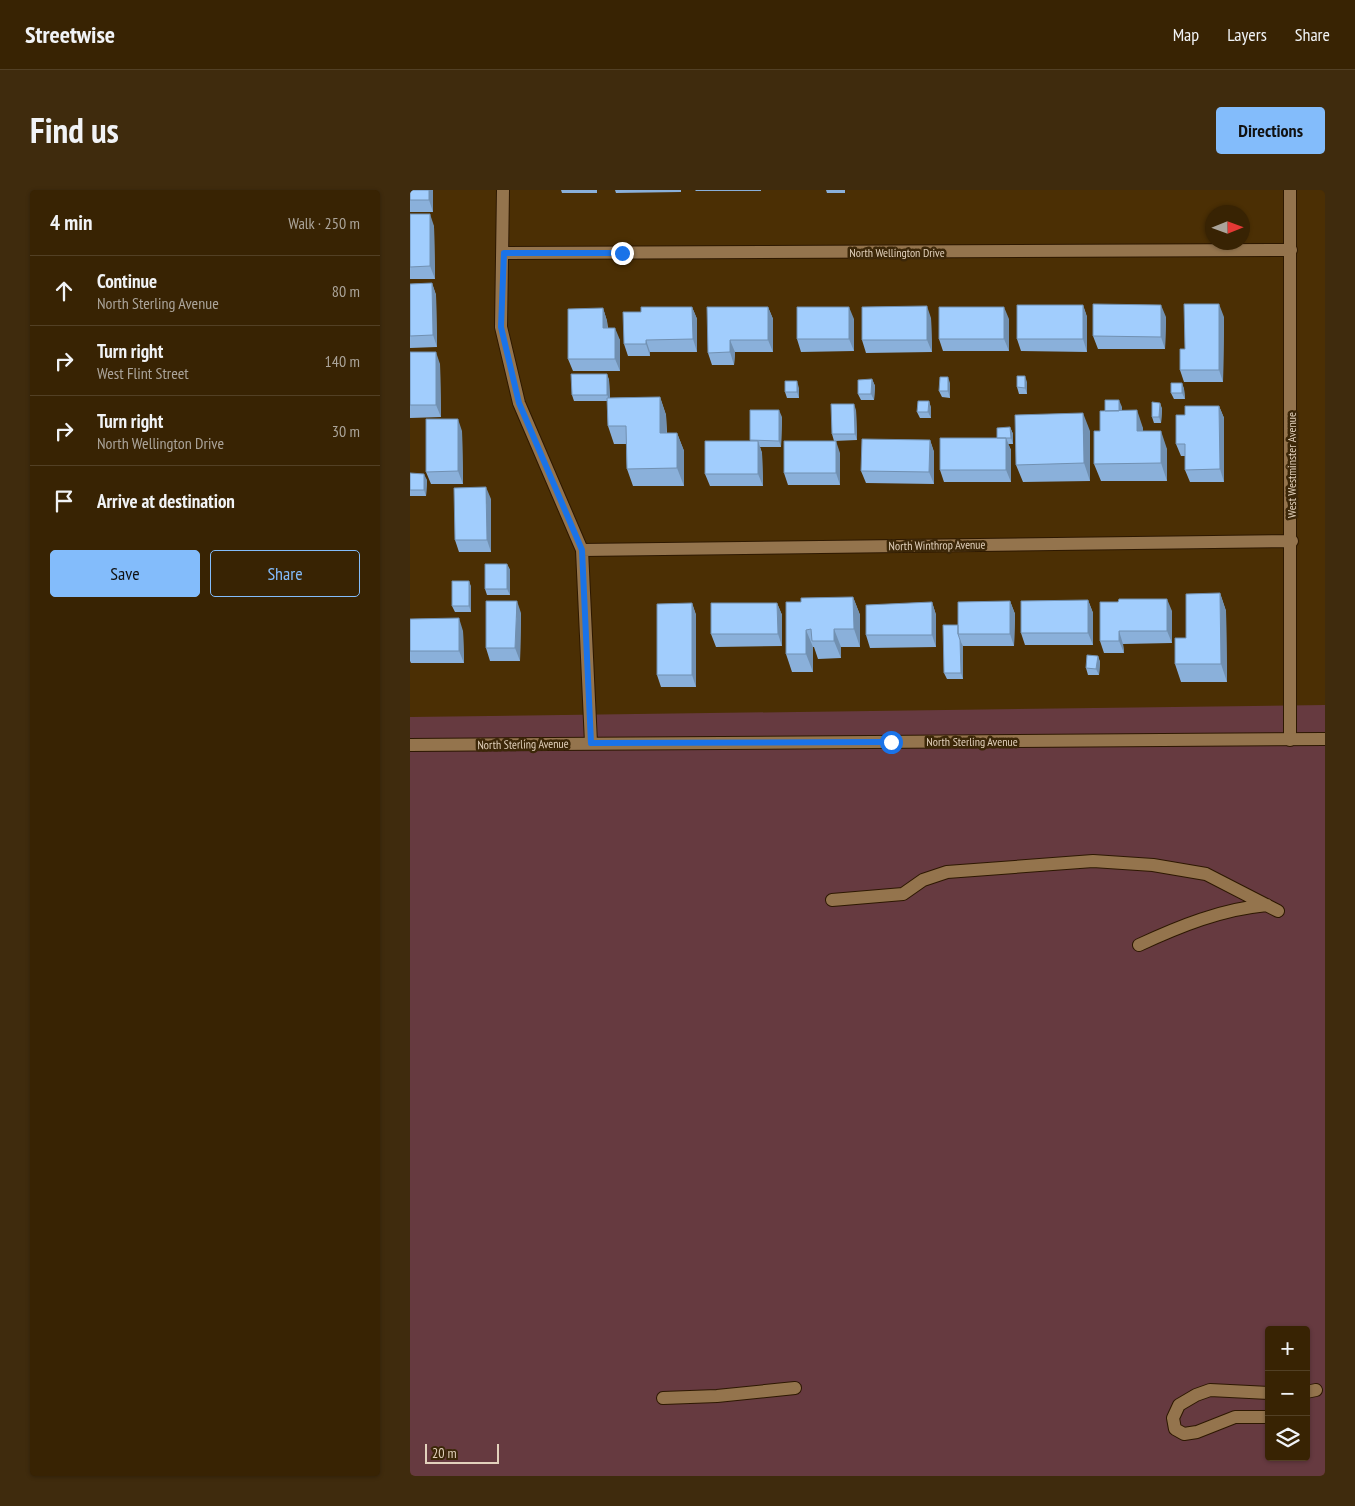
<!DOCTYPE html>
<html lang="en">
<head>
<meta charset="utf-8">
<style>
  :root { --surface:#382303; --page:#3f2b0d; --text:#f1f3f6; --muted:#aba49a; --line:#524025; --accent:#83bcfb }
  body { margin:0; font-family:"PT Sans Narrow",sans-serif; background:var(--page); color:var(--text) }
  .controls { position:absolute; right:15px; bottom:15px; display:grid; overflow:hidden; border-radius:5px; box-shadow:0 1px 4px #0004 }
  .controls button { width:45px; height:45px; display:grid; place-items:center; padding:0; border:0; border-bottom:1px solid var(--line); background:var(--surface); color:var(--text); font:25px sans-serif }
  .compass { position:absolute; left:795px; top:15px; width:45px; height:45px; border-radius:50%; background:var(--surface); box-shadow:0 1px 4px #0004; rotate:89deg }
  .scale { position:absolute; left:15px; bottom:12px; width:74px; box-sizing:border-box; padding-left:5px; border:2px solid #e2d1bc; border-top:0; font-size:14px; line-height:18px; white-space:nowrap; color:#e2d1bc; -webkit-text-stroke:4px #3c2708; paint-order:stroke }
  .stop { position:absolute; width:15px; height:15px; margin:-11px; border:4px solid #1a73e8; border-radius:50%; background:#fff }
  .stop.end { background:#1a73e8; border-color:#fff; box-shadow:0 1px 5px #0008 }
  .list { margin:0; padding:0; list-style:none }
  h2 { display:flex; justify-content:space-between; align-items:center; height:65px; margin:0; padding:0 20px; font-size:21px }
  h2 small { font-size:16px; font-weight:400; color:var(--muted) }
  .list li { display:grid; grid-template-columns:32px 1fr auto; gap:15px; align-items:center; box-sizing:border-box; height:70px; padding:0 20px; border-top:1px solid var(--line) }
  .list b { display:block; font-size:19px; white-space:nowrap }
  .list p { margin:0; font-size:16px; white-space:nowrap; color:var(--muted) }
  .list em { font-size:16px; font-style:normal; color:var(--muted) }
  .actions { display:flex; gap:10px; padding:15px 20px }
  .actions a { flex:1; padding:11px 0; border:1px solid var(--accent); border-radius:5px; text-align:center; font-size:18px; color:var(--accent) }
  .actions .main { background:var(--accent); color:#111 }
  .icon { flex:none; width:28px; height:28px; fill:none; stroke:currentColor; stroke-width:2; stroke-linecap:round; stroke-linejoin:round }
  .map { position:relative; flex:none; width:915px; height:1286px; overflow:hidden; border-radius:5px }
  header { display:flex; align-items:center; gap:30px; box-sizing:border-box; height:70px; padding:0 25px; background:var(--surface); border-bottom:1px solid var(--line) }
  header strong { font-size:24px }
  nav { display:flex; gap:28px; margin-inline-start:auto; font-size:18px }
  .intro { display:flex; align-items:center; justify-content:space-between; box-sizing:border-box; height:120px; padding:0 30px }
  h1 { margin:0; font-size:35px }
  .button { padding:12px 22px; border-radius:5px; background:var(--accent); color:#111; font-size:18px; font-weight:700 }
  main { display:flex; gap:30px; padding:0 30px }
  aside { flex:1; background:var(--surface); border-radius:5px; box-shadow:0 1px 4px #0004 }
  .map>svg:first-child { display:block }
</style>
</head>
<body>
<header>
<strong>Streetwise</strong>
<nav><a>Map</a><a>Layers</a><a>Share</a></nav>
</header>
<div class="intro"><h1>Find us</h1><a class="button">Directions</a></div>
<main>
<aside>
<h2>4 min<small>Walk · 250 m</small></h2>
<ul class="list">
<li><svg class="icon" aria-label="ahead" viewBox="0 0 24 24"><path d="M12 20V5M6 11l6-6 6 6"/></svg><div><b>Continue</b><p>North Sterling Avenue</p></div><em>80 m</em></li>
<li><svg class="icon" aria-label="right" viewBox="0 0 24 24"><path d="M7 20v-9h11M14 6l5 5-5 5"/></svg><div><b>Turn right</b><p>West Flint Street</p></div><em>140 m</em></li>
<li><svg class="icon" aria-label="right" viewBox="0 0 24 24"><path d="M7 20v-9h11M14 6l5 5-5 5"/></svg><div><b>Turn right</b><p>North Wellington Drive</p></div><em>30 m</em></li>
<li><svg class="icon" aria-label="arrive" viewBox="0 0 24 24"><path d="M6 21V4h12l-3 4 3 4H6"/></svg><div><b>Arrive at destination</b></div></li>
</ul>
<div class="actions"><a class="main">Save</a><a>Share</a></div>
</aside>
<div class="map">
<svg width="915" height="1286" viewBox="0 0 915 1286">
  <rect width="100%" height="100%" fill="#4b2f04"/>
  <path fill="#663a40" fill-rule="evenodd" d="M 915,515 L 915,1286 L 0,1286 L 0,527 ZM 859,1140 L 896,1140 L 896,1267 L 859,1267 Z"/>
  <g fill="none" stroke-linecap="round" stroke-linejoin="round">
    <defs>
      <path id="service" d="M 422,710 L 493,704 L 513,690 L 537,682 L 683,671 L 743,675 L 796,684 L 868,721
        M 729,755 C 770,736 812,719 857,715
        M 896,1202 L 906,1200
        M 859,1203 L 800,1200 L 786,1205 L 769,1215 L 763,1228 L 765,1239 L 774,1244 L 787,1242 L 825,1227 L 859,1227
        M 253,1208 L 307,1206 L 385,1198"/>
      <path id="minor" d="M 93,0 L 91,137 L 109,213 L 172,360 L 181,553
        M 94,63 L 881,60
        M 172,360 L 882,351
        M 880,550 L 880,0"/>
      <path id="secondary" d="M 0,555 L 915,549"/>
    </defs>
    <use href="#service" stroke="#2d1800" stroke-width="14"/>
    <use href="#minor" stroke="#2d1800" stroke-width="14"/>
    <use href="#secondary" stroke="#2d1800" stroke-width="14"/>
    <use href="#service" stroke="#94744d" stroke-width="12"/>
    <use href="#minor" stroke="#94744d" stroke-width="12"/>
    <use href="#secondary" stroke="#94744d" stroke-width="12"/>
  </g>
  <path fill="#8ab0da" d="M 0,0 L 23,0 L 23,22 L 0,22 Z
    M 151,0 L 187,0 L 187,3 L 152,3 Z
    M 205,0 L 271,0 L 271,2 L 206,3 Z
    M 285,0 L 351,0 L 351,1 L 286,1 Z
    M 416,0 L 435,0 L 435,3 L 417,3 Z
    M 0,24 L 24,36 L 25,89 L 0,89 Z
    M 22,93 L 26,105 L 27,157 L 0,158 L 0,94 Z
    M 673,115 L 677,127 L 677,162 L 611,161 L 607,149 Z
    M 282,117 L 287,129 L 287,162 L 240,162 L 240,166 L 218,166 L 214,154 L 231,122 Z
    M 358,117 L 363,129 L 363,162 L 325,162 L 324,175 L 302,175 L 298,163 Z
    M 193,118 L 197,131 L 198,138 L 210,150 L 210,181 L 163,181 L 158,169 Z
    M 756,127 L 755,159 L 688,159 L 683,146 Z
    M 814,127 L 813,192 L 774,192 L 770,180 L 775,159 Z
    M 521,128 L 522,162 L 456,163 L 452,150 Z
    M 444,129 L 444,161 L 391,162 L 387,149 Z
    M 599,129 L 599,161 L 533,161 L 529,149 Z
    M 0,162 L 30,174 L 31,227 L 0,228 Z
    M 197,184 L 199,190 L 200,208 L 250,207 L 256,225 L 257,243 L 267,243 L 274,261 L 274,296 L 223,296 L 217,279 L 216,254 L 204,254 L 198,236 L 197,211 L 164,211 L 162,205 Z
    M 462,189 L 465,196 L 464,210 L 451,210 L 448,204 Z
    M 617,192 L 617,204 L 609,204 L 607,197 Z
    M 540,193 L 540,208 L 532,207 L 529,201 Z
    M 772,193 L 774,199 L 775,209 L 764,209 L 761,203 Z
    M 389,198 L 389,208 L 377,208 L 375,202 Z
    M 519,211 L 521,218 L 521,228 L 510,228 L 507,222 Z
    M 750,213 L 752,219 L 751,233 L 744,233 L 742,227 Z
    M 809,216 L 814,228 L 814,292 L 780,292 L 775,280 L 775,266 L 771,266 L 766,254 L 775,225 Z
    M 712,217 L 712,221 L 733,238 L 733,241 L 757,259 L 757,291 L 691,291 L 684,274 L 695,221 Z
    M 446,220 L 447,250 L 424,251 L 422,244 Z
    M 372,227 L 371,257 L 350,257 L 352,263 L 353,296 L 300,296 L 295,284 Z
    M 600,237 L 603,244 L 603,254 L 598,254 L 601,260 L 601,292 L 534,292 L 530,280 L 587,248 Z
    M 52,241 L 53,294 L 21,294 L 16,282 Z
    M 680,241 L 680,291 L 613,292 L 606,275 Z
    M 520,250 L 524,262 L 524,294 L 456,293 L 451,281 Z
    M 430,263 L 430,295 L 378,295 L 374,283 Z
    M 0,283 L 17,290 L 16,306 L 0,306 Z
    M 81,309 L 81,362 L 49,362 L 45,350 Z
    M 97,374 L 100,380 L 100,405 L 77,405 L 75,399 Z
    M 59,391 L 61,397 L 61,422 L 45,422 L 42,416 Z
    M 810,403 L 816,421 L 817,492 L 771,492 L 765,474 L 776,448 Z
    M 443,407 L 450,425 L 450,457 L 431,457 L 431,468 L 408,469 L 404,457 L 403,457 L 403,482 L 382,482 L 376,464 L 391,412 Z
    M 678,410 L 683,423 L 683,455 L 615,455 L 611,443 Z
    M 600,411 L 605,424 L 604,456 L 553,456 L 553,489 L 537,489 L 534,483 L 548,435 Z
    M 522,412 L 526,425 L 526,457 L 460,458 L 456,445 Z
    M 708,412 L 762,421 L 762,453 L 713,454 L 714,463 L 694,463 L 690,451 Z
    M 282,413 L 286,425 L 286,497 L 251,497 L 247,485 Z
    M 367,413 L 372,425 L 372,456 L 306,457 L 301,444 Z
    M 111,423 L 110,471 L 80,471 L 76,458 Z
    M 0,429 L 53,441 L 54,473 L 1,473 L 0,471 Z
    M 688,466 L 690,472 L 689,485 L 678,485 L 676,478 Z"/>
  <path fill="#7190b1" d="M 19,0 L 23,0 L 23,22 L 19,10 Z
    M 20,24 L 24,36 L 25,89 L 20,76 Z
    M 22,93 L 26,105 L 27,157 L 23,145 Z
    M 809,114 L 814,127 L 813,192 L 809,180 Z
    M 673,115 L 677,127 L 677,162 L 673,149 Z
    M 751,115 L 756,127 L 755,159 L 751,147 Z
    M 517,116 L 521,128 L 522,162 L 517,150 Z
    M 282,117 L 287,129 L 287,162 L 283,149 Z
    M 358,117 L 363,129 L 363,162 L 358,150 Z
    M 439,117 L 444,129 L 444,161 L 439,149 Z
    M 594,117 L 599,129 L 599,161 L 594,149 Z
    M 193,118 L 197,131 L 198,150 L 193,138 Z
    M 205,138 L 210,150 L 210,181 L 205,169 Z
    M 236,150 L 240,162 L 240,166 L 236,154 Z
    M 320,150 L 325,162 L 324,175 L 320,162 Z
    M 26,162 L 30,174 L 31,227 L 26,215 Z
    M 197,184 L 199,190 L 200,211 L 197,205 Z
    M 615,186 L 617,192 L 617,204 L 615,198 Z
    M 538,187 L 540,193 L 540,208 L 538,201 Z
    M 462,189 L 465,196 L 464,210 L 461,204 Z
    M 387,191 L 389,198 L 389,208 L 387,202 Z
    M 772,193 L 774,199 L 775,209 L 772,203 Z
    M 250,207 L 256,225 L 257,261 L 250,243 Z
    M 709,210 L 712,217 L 712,229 L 709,223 Z
    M 519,211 L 521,218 L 521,228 L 518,222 Z
    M 750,213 L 752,219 L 751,233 L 749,227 Z
    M 444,214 L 446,220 L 447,250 L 445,244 Z
    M 809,216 L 814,228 L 814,292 L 810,279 Z
    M 369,220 L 372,227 L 371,257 L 369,251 Z
    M 727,220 L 733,238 L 733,259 L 727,241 Z
    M 673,223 L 680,241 L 680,291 L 674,273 Z
    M 48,229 L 52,241 L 53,294 L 48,281 Z
    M 600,237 L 603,244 L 603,254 L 601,248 Z
    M 751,241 L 757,259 L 757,291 L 751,273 Z
    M 267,243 L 274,261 L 274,296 L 267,278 Z
    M 596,248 L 601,260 L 601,292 L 596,280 Z
    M 520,250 L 524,262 L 524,294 L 519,282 Z
    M 348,251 L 352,263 L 353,296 L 348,284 Z
    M 426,251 L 430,263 L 430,295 L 426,283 Z
    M 14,284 L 17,290 L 16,306 L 14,300 Z
    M 76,297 L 81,309 L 81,362 L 77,350 Z
    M 97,374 L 100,380 L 100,405 L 97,399 Z
    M 59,391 L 61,397 L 61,422 L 59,416 Z
    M 810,403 L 816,421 L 817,492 L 811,474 Z
    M 443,407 L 450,425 L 450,457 L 444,439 Z
    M 757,409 L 762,421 L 762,453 L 757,441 Z
    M 678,410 L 683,423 L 683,455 L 678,443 Z
    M 107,411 L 111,423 L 110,471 L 105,458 Z
    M 600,411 L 605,424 L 604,456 L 600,444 Z
    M 522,412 L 526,425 L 526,457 L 522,445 Z
    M 282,413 L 286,425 L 286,497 L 282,485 Z
    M 367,413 L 372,425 L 372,456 L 368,444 Z
    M 49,428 L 53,441 L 54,473 L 49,461 Z
    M 424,439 L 431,457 L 431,468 L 424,451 Z
    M 396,440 L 403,457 L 403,482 L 396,464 Z
    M 709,441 L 713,454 L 714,463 L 709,451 Z
    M 550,450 L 553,456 L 553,489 L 551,483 Z
    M 688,466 L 690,472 L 689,485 L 686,479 Z"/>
  <path fill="#a1cdfd" stroke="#7190b1" d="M 0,0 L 19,0 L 19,10 L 0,10 Z
    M 0,24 L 20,24 L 20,76 L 0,77 Z
    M 22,93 L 23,145 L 0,146 L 0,94 Z
    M 683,114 L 751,115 L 751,147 L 683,146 Z
    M 774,114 L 809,114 L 809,180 L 770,180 L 770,159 L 775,159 Z
    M 607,115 L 673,115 L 673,149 L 607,149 Z
    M 517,116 L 517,150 L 452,150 L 452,117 Z
    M 231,117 L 282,117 L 283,149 L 236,150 L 236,154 L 214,154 L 213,122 L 231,122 Z
    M 297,117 L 358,117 L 358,150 L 320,150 L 320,162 L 298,163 Z
    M 387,117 L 439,117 L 439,149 L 387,149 Z
    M 529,117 L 594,117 L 594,149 L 529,149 Z
    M 193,118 L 193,138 L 205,138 L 205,169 L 158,169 L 158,119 Z
    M 0,162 L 26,162 L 26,215 L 0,215 Z
    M 161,184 L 197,184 L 197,205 L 162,205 Z
    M 607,186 L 615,186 L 615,198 L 607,197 Z
    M 530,187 L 538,187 L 538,201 L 529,201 Z
    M 462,189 L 461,204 L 448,204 L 448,190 Z
    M 375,191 L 387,191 L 387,202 L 375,202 Z
    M 761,193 L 772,193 L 772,203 L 761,203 Z
    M 250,207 L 250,243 L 267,243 L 267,278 L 217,279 L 216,236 L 198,236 L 197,208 Z
    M 695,210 L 709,210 L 709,221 L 695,221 Z
    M 508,211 L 519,211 L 518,222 L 507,222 Z
    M 742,212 L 750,213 L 749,227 L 742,227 Z
    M 421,214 L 444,214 L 445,244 L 422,244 Z
    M 775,216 L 809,216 L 810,279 L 775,280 L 775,254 L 766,254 L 766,225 L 775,225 Z
    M 340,220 L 369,220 L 369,251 L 340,250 Z
    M 727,220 L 727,241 L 751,241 L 751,273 L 684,274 L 684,241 L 690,241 L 690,221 Z
    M 673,223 L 674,273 L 606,275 L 605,225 Z
    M 16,229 L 48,229 L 48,281 L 16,282 Z
    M 600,237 L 601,248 L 587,248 L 587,238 Z
    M 530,248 L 596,248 L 596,280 L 530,280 Z
    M 452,249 L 520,250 L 519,282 L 451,281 Z
    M 295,251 L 348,251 L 348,284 L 295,284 Z
    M 374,251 L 426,251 L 426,283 L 374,283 Z
    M 0,283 L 14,284 L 14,300 L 0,300 Z
    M 76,297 L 77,350 L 45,350 L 44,298 Z
    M 75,374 L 97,374 L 97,399 L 75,399 Z
    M 42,391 L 59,391 L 59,416 L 42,416 Z
    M 810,403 L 811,474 L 765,474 L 765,448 L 776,448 L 776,404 Z
    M 443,407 L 444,439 L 424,439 L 424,451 L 402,451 L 401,439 L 396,440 L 396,464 L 376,464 L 376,412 L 391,412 L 391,408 Z
    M 709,409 L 757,409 L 757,441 L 709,441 L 709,451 L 690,451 L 690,412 L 708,412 Z
    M 678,410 L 678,443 L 611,443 L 611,411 Z
    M 76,411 L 107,411 L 105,458 L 76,458 Z
    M 600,411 L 600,444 L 548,444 L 548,412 Z
    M 522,412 L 522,445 L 456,445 L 456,415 Z
    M 282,413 L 282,485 L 247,485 L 247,414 Z
    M 301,413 L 367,413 L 368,444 L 301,444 Z
    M 49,428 L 49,461 L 0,461 L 0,429 Z
    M 533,435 L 548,435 L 548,444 L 550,450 L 551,483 L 534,483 Z
    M 677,465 L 688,466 L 686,479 L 676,478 Z"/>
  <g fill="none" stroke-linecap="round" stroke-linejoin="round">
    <path stroke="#1a73e8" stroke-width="6" d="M 212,63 L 94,63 L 91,137 L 109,213 L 172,360 L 181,553 L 481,552"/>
  </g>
  <g text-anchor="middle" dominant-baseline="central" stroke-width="5" stroke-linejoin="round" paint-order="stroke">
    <g font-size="12" fill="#e2d1bc" stroke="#3c2708">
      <text x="487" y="62">North Wellington Drive</text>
      <text transform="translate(881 275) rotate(-90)">West Westminster Avenue</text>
      <text transform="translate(527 355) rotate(-1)">North Winthrop Avenue</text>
      <text x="562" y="551">North Sterling Avenue</text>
      <text transform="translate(113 554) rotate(-1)">North Sterling Avenue</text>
    </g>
  </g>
</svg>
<div class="controls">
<button>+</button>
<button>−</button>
<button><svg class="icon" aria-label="layers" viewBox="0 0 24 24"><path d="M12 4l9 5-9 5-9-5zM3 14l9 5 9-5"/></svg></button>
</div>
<svg class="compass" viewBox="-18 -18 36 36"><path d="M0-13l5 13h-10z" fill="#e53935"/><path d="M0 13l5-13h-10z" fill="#aba49a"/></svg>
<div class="scale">20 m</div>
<div class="stop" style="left:481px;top:552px"></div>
<div class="stop end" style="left:212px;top:63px"></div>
</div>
</main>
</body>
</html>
